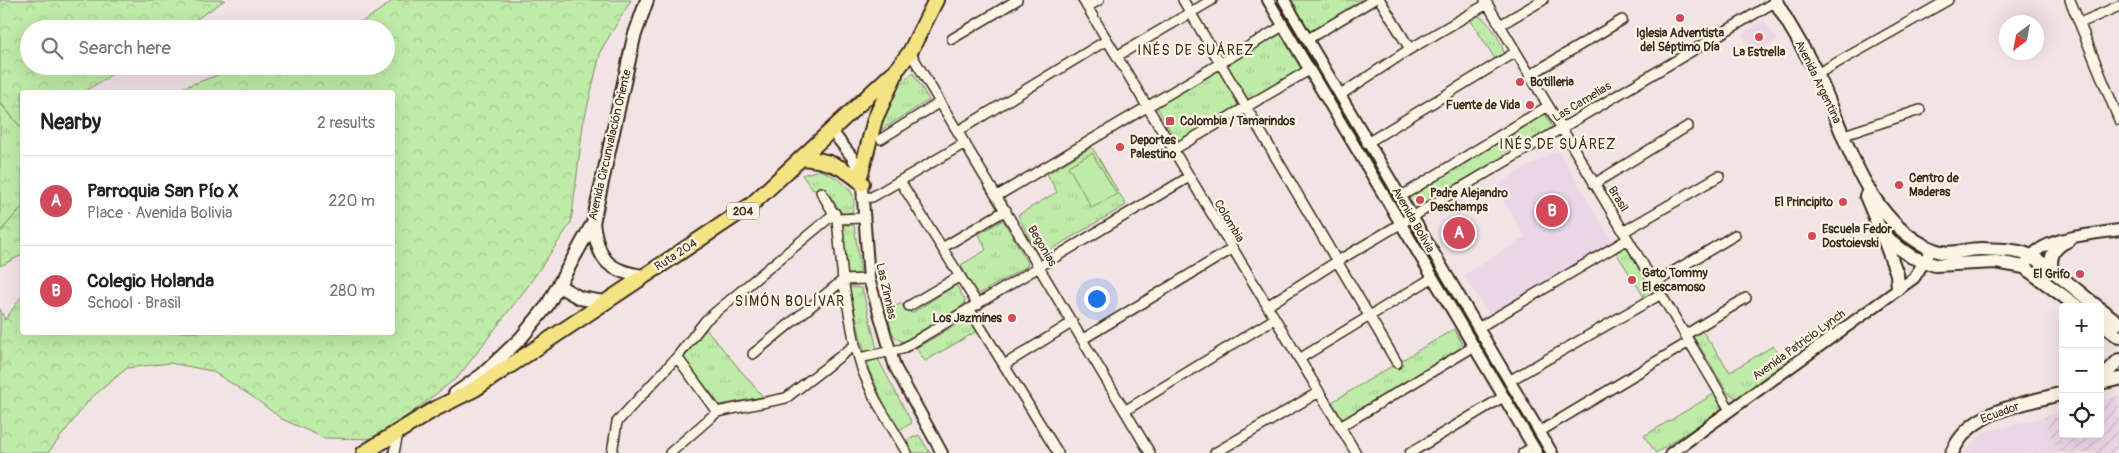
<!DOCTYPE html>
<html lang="en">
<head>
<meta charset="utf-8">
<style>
  :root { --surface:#fff; --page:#f6f6f6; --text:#222; --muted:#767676; --line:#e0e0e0; --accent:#d1495b }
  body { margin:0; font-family:Pangolin,sans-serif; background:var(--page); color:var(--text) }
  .controls { position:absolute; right:15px; bottom:15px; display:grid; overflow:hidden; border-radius:5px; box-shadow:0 5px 20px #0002 }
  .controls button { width:45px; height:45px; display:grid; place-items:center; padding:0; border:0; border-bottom:1px solid var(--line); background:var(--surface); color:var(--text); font:25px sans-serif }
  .compass { position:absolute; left:1999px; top:15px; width:45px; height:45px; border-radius:50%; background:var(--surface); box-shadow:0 5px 20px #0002; rotate:212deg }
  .you { position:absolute; left:1096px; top:298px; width:18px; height:18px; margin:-12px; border:4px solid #fff; border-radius:50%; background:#1a73e8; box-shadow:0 0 0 8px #1a73e833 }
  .badge { display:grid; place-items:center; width:32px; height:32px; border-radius:50%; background:var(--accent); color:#fff; font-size:16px; font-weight:700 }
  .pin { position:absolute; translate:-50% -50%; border:2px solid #fff; box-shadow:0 1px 5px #0006 }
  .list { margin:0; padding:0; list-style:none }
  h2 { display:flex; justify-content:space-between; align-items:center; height:65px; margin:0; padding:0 20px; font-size:21px }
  h2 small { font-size:16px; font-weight:400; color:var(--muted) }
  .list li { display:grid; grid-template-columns:32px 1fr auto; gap:15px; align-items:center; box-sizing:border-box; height:90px; padding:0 20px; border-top:1px solid var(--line) }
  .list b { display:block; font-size:19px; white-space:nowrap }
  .list p { margin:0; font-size:16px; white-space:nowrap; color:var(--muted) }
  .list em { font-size:16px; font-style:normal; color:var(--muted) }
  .icon { flex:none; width:28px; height:28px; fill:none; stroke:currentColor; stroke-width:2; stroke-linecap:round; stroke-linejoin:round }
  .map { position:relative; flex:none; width:2119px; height:453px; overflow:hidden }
  .search { position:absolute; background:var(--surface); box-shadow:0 5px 20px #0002; left:20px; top:20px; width:375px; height:55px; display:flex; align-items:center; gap:12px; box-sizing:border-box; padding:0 18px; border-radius:28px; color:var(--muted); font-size:19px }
  .panel { position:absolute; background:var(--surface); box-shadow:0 5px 20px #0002; left:20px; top:90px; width:375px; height:245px; border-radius:5px }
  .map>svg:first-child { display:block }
</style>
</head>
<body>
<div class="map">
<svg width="2119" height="453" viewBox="0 0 2119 453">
  <defs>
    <pattern id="industrial-furrows" width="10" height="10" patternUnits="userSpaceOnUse" patternTransform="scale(1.25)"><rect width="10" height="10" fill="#ebd6e5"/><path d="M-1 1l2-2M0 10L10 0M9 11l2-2" fill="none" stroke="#cab8c4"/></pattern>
    <pattern id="grass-tufts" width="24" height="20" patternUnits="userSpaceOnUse" patternTransform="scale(1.25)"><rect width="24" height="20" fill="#beeba8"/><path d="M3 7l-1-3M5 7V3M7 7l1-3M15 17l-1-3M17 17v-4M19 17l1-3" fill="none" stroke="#a4ca90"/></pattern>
    <pattern id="forest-crowns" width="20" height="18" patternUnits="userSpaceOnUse" patternTransform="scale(1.25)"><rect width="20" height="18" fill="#beeba8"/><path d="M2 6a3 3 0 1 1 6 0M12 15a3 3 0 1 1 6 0" fill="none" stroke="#a4ca90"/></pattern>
  </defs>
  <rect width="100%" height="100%" fill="#f2e3e5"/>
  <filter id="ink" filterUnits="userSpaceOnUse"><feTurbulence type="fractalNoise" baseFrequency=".02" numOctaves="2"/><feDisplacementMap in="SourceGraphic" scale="10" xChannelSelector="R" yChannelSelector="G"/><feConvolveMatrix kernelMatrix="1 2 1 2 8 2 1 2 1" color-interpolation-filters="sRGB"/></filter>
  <g filter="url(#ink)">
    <path fill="#ebd6e5" d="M 1764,20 L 1777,40 L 1755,54 L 1742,35 Z
      M 1553,152 L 1559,152 L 1613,243 L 1490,316 L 1464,275 L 1525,237 L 1495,186 Z
      M 2044,417 L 2056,450 L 2064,453 L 1964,453 L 1984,432 Z"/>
    <path fill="url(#industrial-furrows)" d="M 2119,396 L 2119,453 L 2064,453 L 2056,450 L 2044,417 L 2063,412 L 2063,434 L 2100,434 L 2100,401 Z"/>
    <path fill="url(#grass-tufts)" stroke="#7c8a63" d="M 1287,0 L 1365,0 L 1307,34 Z
      M 1474,15 C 1488,16 1501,41 1504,53 L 1502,59 L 1495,59 L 1470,19 Z
      M 1282,31 L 1304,68 L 1177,143 L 1157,107 Z
      M 913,73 L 929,100 L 881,130 L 876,128 L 895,89 Z
      M 0,102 L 22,129 L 22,207 L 0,232 Z
      M 1545,113 L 1552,127 L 1547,132 L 1417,210 L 1413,207 L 1407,197 Z
      M 1092,147 L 1126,205 L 1043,254 L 1036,252 L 1018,215 L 1057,192 L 1047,174 Z
      M 819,170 C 834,175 864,191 851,213 L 842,213 L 824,188 L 819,187 L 813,190 L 802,175 Z
      M 1003,220 L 1028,263 L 1027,266 L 979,294 L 975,293 L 961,265 L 986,250 L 979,234 Z
      M 842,225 L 854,225 L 861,274 L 847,274 Z
      M 1625,246 L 1656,295 L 1646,300 L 1615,251 Z
      M 956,285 L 965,300 L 964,305 L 904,342 C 889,337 890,325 888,311 L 901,303 L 905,310 L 912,313 Z
      M 849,287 L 862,288 L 877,349 L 864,352 Z
      M 970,317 L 979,330 L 925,361 L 916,348 Z
      M 706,329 L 763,397 L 720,405 L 684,358 Z
      M 1454,329 L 1465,348 L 1343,420 L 1332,402 Z
      M 1701,329 L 1730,372 L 1773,346 L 1786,365 L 1738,399 L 1728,393 L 1692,334 Z
      M 878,359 L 912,423 L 899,430 L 885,406 L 866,363 Z
      M 1714,394 L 1722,409 L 1720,411 L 1656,453 L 1644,436 Z
      M 919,435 L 930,453 L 912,453 L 907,440 Z"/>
    <path fill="url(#forest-crowns)" stroke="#7c8a63" d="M 0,0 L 225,0 L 182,29 L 29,29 L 29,66 L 125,66 L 84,92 L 22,92 L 22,129 L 0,102 Z
      M 394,0 L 631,0 L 601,50 L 583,125 L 571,223 L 528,286 L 458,377 L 377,439 L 324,438 L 282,419 L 253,397 L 212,371 L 170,363 L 127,368 L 90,399 L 48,453 L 0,453 L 0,309 L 5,320 L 22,296 L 22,332 L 392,332 L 392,92 L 171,92 L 242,66 L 386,66 L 386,29 L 343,29 L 367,19 Z
      M 22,207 L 22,255 L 0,266 L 0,232 Z"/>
    <path fill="#beeba8" stroke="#7c8a63" d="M 1092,153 L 1117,194 L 1092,208 L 1068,166 Z"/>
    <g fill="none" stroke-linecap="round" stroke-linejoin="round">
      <defs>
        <path id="minor" d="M 1083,0 L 1356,453
          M 1183,0 L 1397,363
          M 1380,0 L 1410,49
          M 1485,0 L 1730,410
          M 2070,0 L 2119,120
          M 1087,7 L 1099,0
          M 2080,23 L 2119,6
          M 1500,25 L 1543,0
          M 952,39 L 1017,0
          M 1308,39 L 1373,0
          M 910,52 L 1150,453
          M 1117,56 L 1212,0
          M 1817,74 L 1948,0
          M 1530,75 L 1622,20
          M 1340,95 L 1410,49 L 1487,4
          M 958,131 L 1107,40
          M 1844,135 L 1920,110
          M 881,139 L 940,102
          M 1367,143 L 1516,52
          M 1173,150 L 1309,70
          M 900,181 L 978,305
          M 1594,184 L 1688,126
          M 821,192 L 837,219 L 843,280 L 855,345 L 863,372 L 875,399 L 907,453
          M 997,196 L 1283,26
          M 1400,197 L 1548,106
          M 862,198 L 872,197 L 965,143
          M 837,219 L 863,218
          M 1623,232 L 1719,176
          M 942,248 L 1006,210
          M 1654,283 L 1735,235
          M 909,306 L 960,276
          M 1267,306 L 1336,262 L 1778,0
          M 970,310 L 1058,453
          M 1478,328 L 1628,239
          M 1685,335 L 1746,298
          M 1083,339 L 1232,249
          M 753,354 L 843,280 L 869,279
          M 677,357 L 717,412
          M 859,358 L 902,349 L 1189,177
          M 1299,359 L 1432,278
          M 1004,365 L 1073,322
          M 1509,381 L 1661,294
          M 1126,410 L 1274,319
          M 1340,427 L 1473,347
          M 1539,432 L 1689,342
          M 394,453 L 398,433
          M 612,453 L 617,422 L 677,357 L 706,320 L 835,213
          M 670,453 L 717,412 L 786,398 L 855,345
          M 1215,453 L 1319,392
          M 1410,453 L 1503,397
          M 1523,453 L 1533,447"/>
        <path id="tertiary" d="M 1268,0 L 1537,453
          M 1284,0 L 1552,453
          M 831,130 L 852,157 L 861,173 L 869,279 L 895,367 L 942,453
          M 2027,262 C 2041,236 2091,235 2119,230
          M 1671,453 L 1914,278 L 1932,249"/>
        <path id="secondary" d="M 1775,0 C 1789,25 1805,50 1818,76 C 1847,137 1865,222 1934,250 C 1951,257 1966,248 1983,249 C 1997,250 2018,249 2031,256 C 2052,268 2078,292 2098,307
          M 1866,196 L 1881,232 L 1892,243 L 1912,257 L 1935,265 L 1996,262 L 2024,267 L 2078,307
          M 593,223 C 598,258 606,271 643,276
          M 1883,237 L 1897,274 L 1898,288
          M 2052,272 C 2049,256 2053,247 2069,240
          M 559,286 L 580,298 L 603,302
          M 2100,309 L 2119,323
          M 2100,323 L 2119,337
          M 2100,380 L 2119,360
          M 2100,383 L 2119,379
          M 455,394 L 482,375 L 521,338 L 547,306 L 593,223 L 634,37 L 647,0
          M 1952,453 C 1970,409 2022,405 2063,393"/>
        <path id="primary" d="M 802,158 C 827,160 843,166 862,183
          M 861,173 L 875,119 L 895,75
          M 364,453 L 433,410 L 475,389 L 751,205 L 899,67 L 910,52 L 936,0"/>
      </defs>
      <use href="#minor" stroke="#3b2a1e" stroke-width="12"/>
      <use href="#tertiary" stroke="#3b2a1e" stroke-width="14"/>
      <use href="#secondary" stroke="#3b2a1e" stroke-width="16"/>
      <use href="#primary" stroke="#3b2a1e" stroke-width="18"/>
      <use href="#minor" stroke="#fcf5e5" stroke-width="9"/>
      <use href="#tertiary" stroke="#fcf5e5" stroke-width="10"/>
      <use href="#secondary" stroke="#fcf5e5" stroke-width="12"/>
      <use href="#primary" stroke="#f4e382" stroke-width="14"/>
    </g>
  </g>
  <g fill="#d1495b" stroke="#fcf5e5" stroke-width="2">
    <circle cx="1680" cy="18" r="5"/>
    <circle cx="1759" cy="37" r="5"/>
    <circle cx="1520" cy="82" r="5"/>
    <circle cx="1530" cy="105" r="5"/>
    <rect x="1165" y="116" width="10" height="10" rx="2.5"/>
    <circle cx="1120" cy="147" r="5"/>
    <circle cx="1899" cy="185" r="5"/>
    <circle cx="1420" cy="200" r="5"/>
    <circle cx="1843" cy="202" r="5"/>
    <circle cx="1812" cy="236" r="5"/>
    <circle cx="2080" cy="274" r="5"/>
    <circle cx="1632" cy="280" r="5"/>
    <circle cx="1012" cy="318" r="5"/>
  </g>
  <g text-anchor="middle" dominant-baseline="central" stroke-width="4.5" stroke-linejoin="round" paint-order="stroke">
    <rect fill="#fcf5e5" stroke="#75675a" stroke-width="1" x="727" y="202.5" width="32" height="17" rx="4"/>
    <g font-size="11" font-weight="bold" fill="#3b2a1e">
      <text x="743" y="211">204</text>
    </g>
    <g font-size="12" font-weight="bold" fill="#3b2a1e" stroke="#fcf5e5" text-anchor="start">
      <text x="1680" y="33" text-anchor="middle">Iglesia Adventista<tspan x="1680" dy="14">del Séptimo Día</tspan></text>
      <text x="1759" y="52" text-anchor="middle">La Estrella</text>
      <text x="1530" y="82">Botilleria</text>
      <text x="1520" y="105" text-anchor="end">Fuente de Vida</text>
      <text x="1180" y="121">Colombia / Tamarindos</text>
      <text x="1130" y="140">Deportes<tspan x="1130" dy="14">Palestino</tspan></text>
      <text x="1909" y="178">Centro de<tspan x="1909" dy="14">Maderas</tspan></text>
      <text x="1430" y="193">Padre Alejandro<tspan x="1430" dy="14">Deschamps</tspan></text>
      <text x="1833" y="202" text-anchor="end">El Principito</text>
      <text x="1822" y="229">Escuela Fedor<tspan x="1822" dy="14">Dostoievski</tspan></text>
      <text x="1642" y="273">Gato Tommy<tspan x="1642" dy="14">El escamoso</tspan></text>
      <text x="2070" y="274" text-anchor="end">El Grifo</text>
      <text x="1002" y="318" text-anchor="end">Los Jazmines</text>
    </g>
    <g font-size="12" fill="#3b2a1e" stroke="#fcf5e5">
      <text transform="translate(1818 82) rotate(64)">Avenida Argentina</text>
      <text transform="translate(1582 102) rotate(-31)">Las Camelias</text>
      <text transform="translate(610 145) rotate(-77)">Avenida Circunvalación Oriente</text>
      <text transform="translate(1618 199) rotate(59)">Brasil</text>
      <text transform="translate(1413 220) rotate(60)">Avenida Bolivia</text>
      <text transform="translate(1229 221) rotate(59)">Colombia</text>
      <text transform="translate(1042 246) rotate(59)">Begonias</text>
      <text transform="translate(676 255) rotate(-33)">Ruta 204</text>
      <text transform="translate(886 291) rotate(77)">Las Zinnias</text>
      <text transform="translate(1799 345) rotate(-36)">Avenida Patricio Lynch</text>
      <text transform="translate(2000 413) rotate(-20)">Ecuador</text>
    </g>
    <g font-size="14" letter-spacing="1" fill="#3b2a1e" stroke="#fcf5e5">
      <text x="1196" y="50">INÉS DE SUÁREZ</text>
      <text x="1558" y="144">INÉS DE SUÁREZ</text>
      <text x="790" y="301">SIMÓN BOLÍVAR</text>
    </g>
  </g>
</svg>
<div class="controls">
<button>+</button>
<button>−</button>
<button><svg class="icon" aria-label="locate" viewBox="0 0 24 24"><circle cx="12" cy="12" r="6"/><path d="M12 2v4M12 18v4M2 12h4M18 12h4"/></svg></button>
</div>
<svg class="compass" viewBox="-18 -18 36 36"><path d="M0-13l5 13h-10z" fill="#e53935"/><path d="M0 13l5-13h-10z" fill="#767676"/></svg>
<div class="you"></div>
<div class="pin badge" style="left:1459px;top:233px">A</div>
<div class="pin badge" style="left:1552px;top:211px">B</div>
<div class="search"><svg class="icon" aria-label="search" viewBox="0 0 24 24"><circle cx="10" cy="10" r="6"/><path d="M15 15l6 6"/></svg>Search here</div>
<section class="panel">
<h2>Nearby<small>2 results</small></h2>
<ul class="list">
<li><span class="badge">A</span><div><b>Parroquia San Pío X</b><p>Place · Avenida Bolivia</p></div><em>220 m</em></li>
<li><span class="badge">B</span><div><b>Colegio Holanda</b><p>School · Brasil</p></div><em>280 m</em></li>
</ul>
</section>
</div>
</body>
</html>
